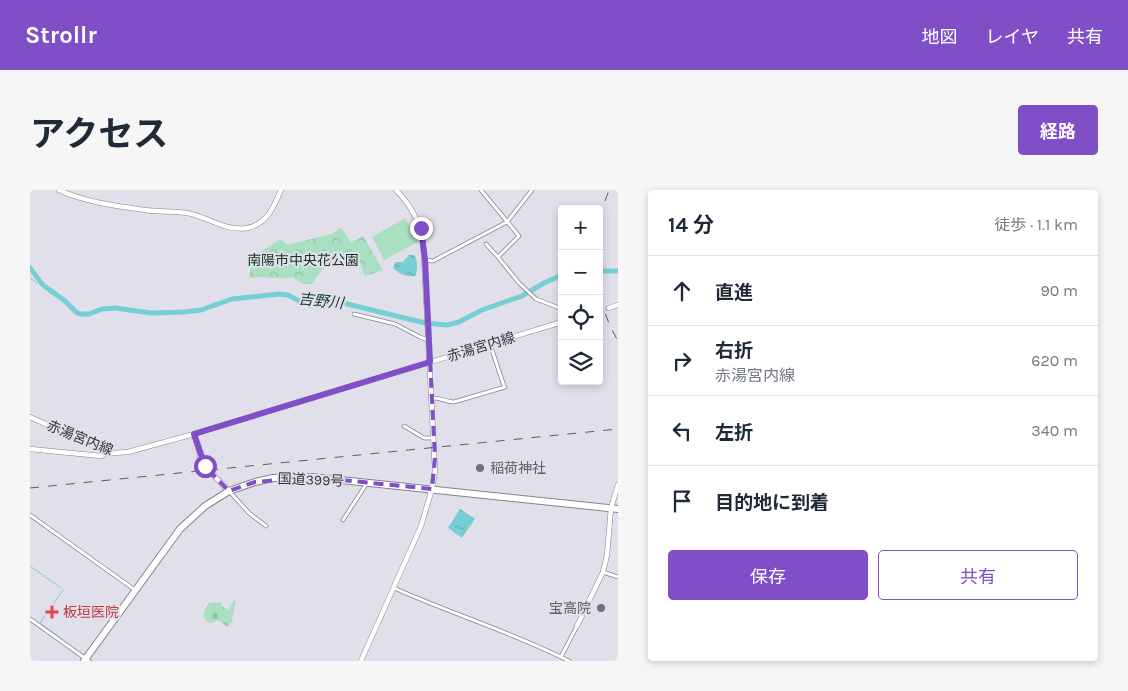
<!DOCTYPE html>
<html lang="ja">
<head>
<meta charset="utf-8">
<style>
  :root { --surface:#fff; --page:#f6f6f7; --text:#1f2937; --muted:#747a83; --line:#e0e1e3; --accent:#804fc7 }
  body { margin:0; font-family:Karla,"Noto Sans JP",sans-serif; background:var(--page); color:var(--text) }
  .controls { position:absolute; right:15px; top:15px; display:grid; overflow:hidden; border-radius:5px; box-shadow:0 2px 8px #0003 }
  .controls button { width:45px; height:45px; display:grid; place-items:center; padding:0; border:0; border-bottom:1px solid var(--line); background:var(--surface); color:var(--text); font:25px sans-serif }
  .stop { position:absolute; width:15px; height:15px; margin:-11px; border:4px solid #804fc7; border-radius:50%; background:#fff }
  .stop.end { background:#804fc7; border-color:#fff; box-shadow:0 1px 5px #0008 }
  .list { margin:0; padding:0; list-style:none }
  h2 { display:flex; justify-content:space-between; align-items:center; height:65px; margin:0; padding:0 20px; font-size:21px }
  h2 small { font-size:16px; font-weight:400; color:var(--muted) }
  .list li { display:grid; grid-template-columns:32px 1fr auto; gap:15px; align-items:center; box-sizing:border-box; height:70px; padding:0 20px; border-top:1px solid var(--line) }
  .list b { display:block; font-size:19px; white-space:nowrap }
  .list p { margin:0; font-size:16px; white-space:nowrap; color:var(--muted) }
  .list em { font-size:16px; font-style:normal; color:var(--muted) }
  .actions { display:flex; gap:10px; padding:15px 20px }
  .actions a { flex:1; padding:11px 0; border:1px solid var(--accent); border-radius:5px; text-align:center; font-size:18px; color:var(--accent) }
  .actions .main { background:var(--accent); color:#fff }
  .icon { flex:none; width:28px; height:28px; fill:none; stroke:currentColor; stroke-width:2; stroke-linecap:round; stroke-linejoin:round }
  .map { position:relative; flex:none; width:588px; height:471px; overflow:hidden; border-radius:5px }
  header { display:flex; align-items:center; gap:30px; box-sizing:border-box; height:70px; padding:0 25px; background:var(--accent); color:#fff }
  header strong { font-size:24px }
  nav { display:flex; gap:28px; margin-inline-start:auto; font-size:18px }
  .intro { display:flex; align-items:center; justify-content:space-between; box-sizing:border-box; height:120px; padding:0 30px }
  h1 { margin:0; font-size:35px }
  .button { padding:12px 22px; border-radius:5px; background:var(--accent); color:#fff; font-size:18px; font-weight:700 }
  main { display:flex; gap:30px; padding:0 30px }
  aside { flex:1; background:var(--surface); border-radius:5px; box-shadow:0 2px 8px #0003 }
  .map>svg:first-child { display:block }
</style>
</head>
<body>
<header>
<strong>Strollr</strong>
<nav><a>地図</a><a>レイヤ</a><a>共有</a></nav>
</header>
<div class="intro"><h1>アクセス</h1><a class="button">経路</a></div>
<main>
<div class="map">
<svg width="588" height="471" viewBox="0 0 588 471">
  <defs>
    <pattern id="cemetery-stones" width="16" height="16" patternUnits="userSpaceOnUse" patternTransform="scale(1.25)"><rect width="16" height="16" fill="#aae0c2"/><path d="M2 7V4a2 2 0 0 1 4 0v3zM10 15v-3a2 2 0 0 1 4 0v3z" fill="#93c1a7"/></pattern>
    <pattern id="park-crowns" width="20" height="18" patternUnits="userSpaceOnUse" patternTransform="scale(1.25)"><rect width="20" height="18" fill="#aae0c2"/><path d="M2 6a3 3 0 1 1 6 0M12 15a3 3 0 1 1 6 0" fill="none" stroke="#93c1a7"/></pattern>
    <pattern id="water-ripples" width="26" height="14" patternUnits="userSpaceOnUse" patternTransform="scale(1.25)"><rect width="26" height="14" fill="#77cfd5"/><path d="M2 4q2-2 4 0t4 0M15 11q2-2 4 0t4 0" fill="none" stroke="#62a9ae"/></pattern>
  </defs>
  <rect width="100%" height="100%" fill="#e1dfea"/>
  <path fill="#aae0c2" d="M 375,28 L 388,52 L 354,70 L 342,47 Z"/>
  <path fill="url(#cemetery-stones)" d="M 204,410 L 206,411 L 202,428 L 203,430 L 198,437 L 188,430 L 182,433 L 176,431 L 173,424 L 179,413 L 192,412 L 191,416 L 198,420 Z"/>
  <path fill="url(#park-crowns)" d="M 311,38 L 321,52 L 333,46 L 353,80 L 335,86 L 330,74 C 309,62 293,75 283,93 C 276,97 268,91 262,87 C 252,91 233,85 220,88 L 220,81 L 226,65 L 250,49 L 256,54 L 261,54 L 301,44 Z"/>
  <path fill="url(#water-ripples)" d="M 379,65 L 384,65 C 388,70 388,81 385,86 C 376,87 369,84 363,78 L 365,72 L 373,72 Z
    M 430,319 L 445,329 L 432,348 L 418,338 Z"/>
  <g fill="none" stroke-linecap="round" stroke-linejoin="round">
    <path stroke="#77cfd5" stroke-width="1" d="M 0,88 L 7,93
      M 0,376 L 31,398
      M 33,400 L 10,433 L 55,466
      M 58,468 L 63,471"/>
    <path stroke="#77cfd5" stroke-width="5" d="M 0,78 L 13,95 L 35,111 L 47,123 L 51,124 L 59,124 L 72,119 L 85,118 L 121,123 L 155,122 L 171,120 L 202,109 L 249,104 L 258,105 L 273,113 L 305,111 L 395,133 L 417,135 L 429,132 L 452,120 L 492,106 L 514,93 L 532,85
      M 569,81 L 588,81"/>
    <path stroke="#bfbdc7" stroke-width="4.5" stroke-dasharray="4.5 2" stroke-linecap="butt" d="M 569,121 L 579,118"/>
    <defs>
      <path id="street" d="M 451,0 L 489,46 L 468,67 L 489,93 L 506,109 L 532,119
        M 456,54 L 468,67
        M 395,70 L 403,71 L 477,32 L 502,0
        M 324,124 L 365,134 L 390,147 L 398,150
        M 460,154 L 474,196
        M 402,208 C 410,207 415,212 424,212 L 475,197
        M 374,236 L 394,248 L 404,248
        M 200,302 L 219,323 L 236,336
        M 0,325 L 105,400
        M 313,330 L 337,293
        M 573,382 L 588,387
        M 364,398 C 422,424 482,442 539,471
        M 0,429 L 59,471
        M 531,467 L 547,436"/>
      <path id="secondary" d="M 29,0 C 55,12 86,16 115,20 C 129,22 143,21 157,23 C 176,26 196,42 217,38 C 237,34 244,17 251,0
        M 579,118 L 588,115
        M 0,227 L 78,262 L 84,263 L 98,262 L 164,244 L 532,132
        M 164,244 L 172,272 L 177,279 L 199,301
        M 0,259 L 71,266 L 78,262
        M 547,436 L 573,382 L 577,365 L 581,318 L 588,295
        M 331,471 L 391,336 L 402,299 L 405,280 L 393,50 C 389,30 381,15 366,0"/>
      <path id="highway" d="M 54,471 L 150,339 L 175,316 L 199,301 L 225,292 L 243,288 L 282,287 L 588,319"/>
    </defs>
    <use href="#street" stroke="#85838d" stroke-width="4.5"/>
    <use href="#secondary" stroke="#85838d" stroke-width="5.5"/>
    <use href="#highway" stroke="#85838d" stroke-width="8"/>
    <use href="#street" stroke="#fff" stroke-width="3"/>
    <use href="#secondary" stroke="#fff" stroke-width="4.5"/>
    <use href="#highway" stroke="#fff" stroke-width="6"/>
    <path stroke="#5d5c62" stroke-width="1" stroke-dasharray="9 9" stroke-linecap="butt" d="M 569,28 L 579,0
      M 569,107 L 580,136 L 588,151
      M 0,298 L 588,239"/>
  </g>
  <g fill="none" stroke-linecap="round" stroke-linejoin="round">
    <path stroke="#804fc7" stroke-width="6" d="M 175,276 L 164,244 L 400,172 L 395,70 L 391,38"/>
  </g>
  <path fill="none" stroke="#804fc7" stroke-width="4" stroke-dasharray="10 6" stroke-linejoin="round" d="M 400,172 L 405,268 L 402,299 L 282,287 L 225,292 L 199,301 L 177,279 L 164,244 Z"/>
  <g fill="#6b7280" stroke="#e1dfea" stroke-width="2">
    <circle cx="450" cy="278" r="5"/>
    <circle cx="571" cy="418" r="5"/>
  </g>
  <path fill="#e0444e" stroke="#e1dfea" stroke-width="2" d="M19.5 414.5h5v5h5v5h-5v5h-5v-5h-5v-5h5z"/>
  <g text-anchor="middle" dominant-baseline="central" stroke-width="4" stroke-linejoin="round" paint-order="stroke">
    <g font-size="14" fill="#143223" stroke="#e1dfea">
      <text x="273" y="70">南陽市中央花公園</text>
    </g>
    <g font-size="14" fill="#363539" stroke="#e1dfea">
      <text transform="translate(451 157) rotate(-17)">赤湯宮内線</text>
      <text transform="translate(50 248) rotate(22)">赤湯宮内線</text>
      <text transform="translate(281 290) rotate(2)">国道399号</text>
    </g>
    <g font-size="14" fill="#5b616d" stroke="#e1dfea" text-anchor="start">
      <text x="460" y="278">稲荷神社</text>
      <text x="561" y="418" text-anchor="end">宝高院</text>
    </g>
    <g font-size="14" fill="#be3a42" stroke="#e1dfea" text-anchor="start">
      <text x="33" y="422">板垣医院</text>
    </g>
    <g font-size="15" font-style="italic" fill="#0b3639" stroke="#e1dfea">
      <text transform="translate(291 111) rotate(6)">吉野川</text>
    </g>
  </g>
</svg>
<div class="controls">
<button>+</button>
<button>−</button>
<button><svg class="icon" aria-label="locate" viewBox="0 0 24 24"><circle cx="12" cy="12" r="6"/><path d="M12 2v4M12 18v4M2 12h4M18 12h4"/></svg></button>
<button><svg class="icon" aria-label="layers" viewBox="0 0 24 24"><path d="M12 4l9 5-9 5-9-5zM3 14l9 5 9-5"/></svg></button>
</div>
<div class="stop" style="left:175px;top:276px"></div>
<div class="stop end" style="left:391px;top:38px"></div>
</div>
<aside>
<h2>14 分<small>徒歩 · 1.1 km</small></h2>
<ul class="list">
<li><svg class="icon" aria-label="ahead" viewBox="0 0 24 24"><path d="M12 20V5M6 11l6-6 6 6"/></svg><div><b>直進</b></div><em>90 m</em></li>
<li><svg class="icon" aria-label="right" viewBox="0 0 24 24"><path d="M7 20v-9h11M14 6l5 5-5 5"/></svg><div><b>右折</b><p>赤湯宮内線</p></div><em>620 m</em></li>
<li><svg class="icon" aria-label="left" viewBox="0 0 24 24"><path d="M17 20v-9H6M10 6l-5 5 5 5"/></svg><div><b>左折</b></div><em>340 m</em></li>
<li><svg class="icon" aria-label="arrive" viewBox="0 0 24 24"><path d="M6 21V4h12l-3 4 3 4H6"/></svg><div><b>目的地に到着</b></div></li>
</ul>
<div class="actions"><a class="main">保存</a><a>共有</a></div>
</aside>
</main>
</body>
</html>
